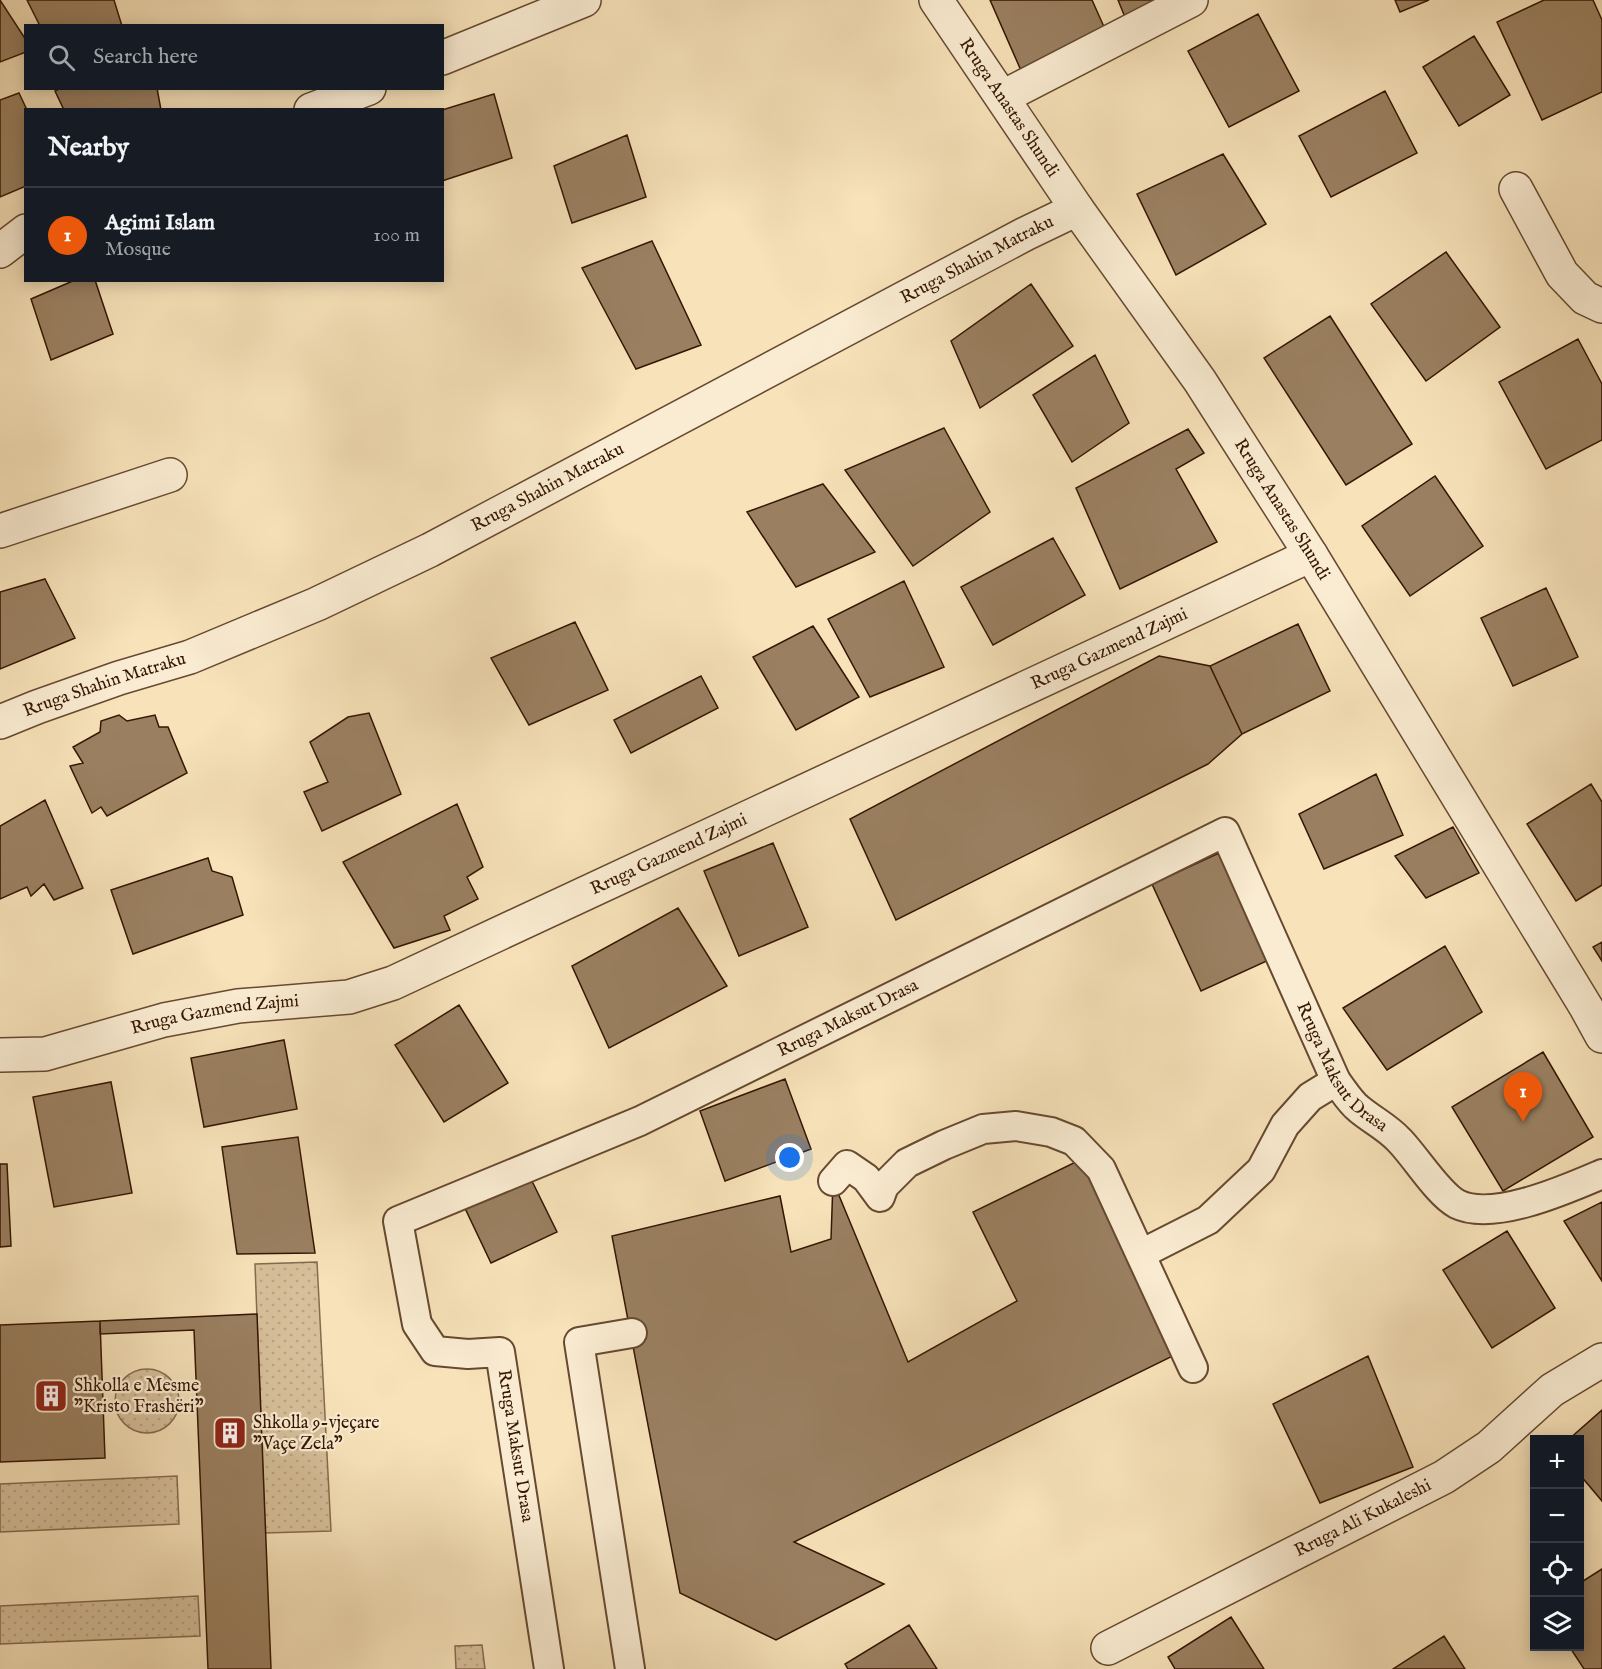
<!DOCTYPE html>
<html lang="en">
<head>
<meta charset="utf-8">
<style>
  :root { --surface:#171b24; --page:#242831; --text:#f1f3f6; --muted:#9ea1a6; --line:#363941; --accent:#ea580c }
  body { margin:0; font-family:"IM FELL English",serif; background:var(--page); color:var(--text) }
  .controls { position:absolute; right:18px; bottom:18px; display:grid; overflow:hidden; border-radius:0px; box-shadow:0 3px 15px #0003 }
  .controls button { width:54px; height:54px; display:grid; place-items:center; padding:0; border:0; border-bottom:2px solid var(--line); background:var(--surface); color:var(--text); font:30px sans-serif }
  .you { position:absolute; left:790px; top:1158px; width:21px; height:21px; margin:-15px; border:4px solid #fff; border-radius:50%; background:#1a73e8; box-shadow:0 0 0 9px #1a73e833 }
  .badge { display:grid; place-items:center; width:39px; height:39px; border-radius:50%; background:var(--accent); color:#fff; font-size:20px; font-weight:700 }
  .pin { position:absolute; translate:-50% -50px; filter:drop-shadow(0 2px 3px #0008) }
  .pin::after { content:''; position:absolute; top:32px; width:21px; height:18px; background:inherit; clip-path:polygon(0 0,100% 0,50% 100%) }
  .list { margin:0; padding:0; list-style:none }
  h2 { display:flex; justify-content:space-between; align-items:center; height:78px; margin:0; padding:0 24px; font-size:26px }
  h2 small { font-size:20px; font-weight:400; color:var(--muted) }
  .list li { display:grid; grid-template-columns:39px 1fr auto; gap:18px; align-items:center; box-sizing:border-box; height:96px; padding:0 24px; border-top:2px solid var(--line) }
  .list b { display:block; font-size:22px; white-space:nowrap }
  .list p { margin:0; font-size:20px; white-space:nowrap; color:var(--muted) }
  .list em { font-size:20px; font-style:normal; color:var(--muted) }
  .icon { flex:none; width:33px; height:33px; fill:none; stroke:currentColor; stroke-width:2; stroke-linecap:round; stroke-linejoin:round }
  .map { position:relative; flex:none; width:1602px; height:1669px; overflow:hidden }
  .search { position:absolute; background:var(--surface); box-shadow:0 3px 15px #0003; left:24px; top:24px; width:420px; height:66px; display:flex; align-items:center; gap:15px; box-sizing:border-box; padding:0 21px; border-radius:0px; color:var(--muted); font-size:22px }
  .panel { position:absolute; background:var(--surface); box-shadow:0 3px 15px #0003; left:24px; top:108px; width:420px; height:174px; border-radius:0px }
  .map>svg:first-child { display:block }
</style>
</head>
<body>
<div class="map">
<svg width="1602" height="1669" viewBox="0 0 1602 1669">
  <defs>
    <pattern id="grass-dots" width="8" height="8" patternUnits="userSpaceOnUse" patternTransform="scale(1.5)"><rect width="8" height="8" fill="#d6bf9a"/><path d="M2 2h.1M6 6h.1" fill="none" stroke="#b8a383" stroke-width="1.8" stroke-linecap="round"/></pattern>
  </defs>
  <rect width="100%" height="100%" fill="#f7e2b9"/>
  <filter id="stains"><feTurbulence type="fractalNoise" baseFrequency=".00333" numOctaves="4"/><feColorMatrix values="0 0 0 0 .2 0 0 0 0 .09 0 0 0 0 .02 0 0 0 .5 -.17"/></filter>
  <radialGradient id="worn" r=".72"><stop offset=".6" stop-color="#630" stop-opacity="0"/><stop offset="1" stop-color="#630" stop-opacity=".3"/></radialGradient>
  <path fill="url(#grass-dots)" stroke="#866a4e" stroke-width="1.5" d="M 317,1262 L 331,1531 L 265,1533 L 255,1264 Z
    M115 1401a32 32 0 1 1 64 0a32 32 0 1 1-64 0Z
    M 177,1476 L 179,1524 L 0,1532 L 0,1484 Z
    M 198,1596 L 200,1636 L 0,1644 L 0,1606 Z
    M 482,1645 L 485,1669 L 456,1669 L 455,1646 Z"/>
  <path fill="#9a8061" stroke="#351602" stroke-width="1.5" d="M 0,0 L 26,40 L 26,52 L 0,62 Z
    M 27,0 L 114,0 L 122,26 L 40,26 Z
    M 990,0 L 1092,0 L 1109,38 L 1023,75 Z
    M 1118,0 L 1178,0 L 1127,22 Z
    M 1395,0 L 1429,0 L 1400,12 Z
    M 1544,0 L 1593,0 L 1602,20 L 1602,92 L 1542,120 L 1497,22 Z
    M 1258,14 L 1299,91 L 1229,127 L 1188,51 Z
    M 1474,36 L 1510,95 L 1459,126 L 1423,67 Z
    M 61,88 L 157,88 L 161,110 L 64,110 L 55,91 Z
    M 1385,91 L 1417,153 L 1331,197 L 1299,136 Z
    M 19,93 L 27,110 L 26,110 L 26,186 L 0,197 L 0,100 Z
    M 494,94 L 512,158 L 442,181 L 442,110 Z
    M 627,135 L 646,197 L 572,223 L 554,166 Z
    M 1223,154 L 1266,224 L 1176,275 L 1137,194 Z
    M 652,241 L 701,345 L 636,369 L 582,268 Z
    M 1446,252 L 1500,327 L 1426,381 L 1371,304 Z
    M 75,280 L 95,280 L 113,334 L 51,360 L 31,299 Z
    M 1031,284 L 1073,346 L 980,408 L 951,341 Z
    M 1330,316 L 1412,444 L 1346,485 L 1264,358 Z
    M 1578,339 L 1602,384 L 1602,440 L 1546,469 L 1499,382 Z
    M 1095,355 L 1129,423 L 1072,462 L 1033,395 Z
    M 944,428 L 990,512 L 913,566 L 845,470 Z
    M 1188,429 L 1204,453 L 1176,469 L 1217,542 L 1120,589 L 1076,488 Z
    M 1435,476 L 1483,546 L 1410,596 L 1362,526 Z
    M 823,484 L 875,552 L 796,587 L 747,512 Z
    M 1053,538 L 1085,595 L 993,645 L 961,587 Z
    M 45,579 L 75,638 L 0,669 L 0,592 Z
    M 904,581 L 944,667 L 870,697 L 828,619 Z
    M 1546,588 L 1578,657 L 1513,686 L 1481,618 Z
    M 575,622 L 608,690 L 529,725 L 491,658 Z
    M 1298,624 L 1330,691 L 1242,734 L 1210,666 Z
    M 813,626 L 859,697 L 796,730 L 753,657 Z
    M 1159,656 L 1210,666 L 1242,734 L 1208,764 L 896,920 L 850,819 Z
    M 701,676 L 718,708 L 631,753 L 614,720 Z
    M 369,713 L 401,794 L 322,831 L 304,792 L 328,782 L 310,742 L 348,717 Z
    M 119,715 L 127,721 L 155,715 L 159,727 L 168,727 L 187,773 L 107,816 L 101,807 L 92,813 L 70,766 L 83,763 L 73,747 L 100,732 L 101,721 Z
    M 1376,774 L 1403,835 L 1324,869 L 1299,814 Z
    M 1591,784 L 1602,802 L 1602,885 L 1576,901 L 1527,824 Z
    M 45,800 L 83,888 L 54,900 L 44,884 L 31,896 L 27,887 L 0,899 L 0,826 Z
    M 457,804 L 483,867 L 467,877 L 478,899 L 444,916 L 450,930 L 394,948 L 343,862 Z
    M 1453,827 L 1479,873 L 1426,898 L 1395,856 Z
    M 773,843 L 808,927 L 739,956 L 704,871 Z
    M 1219,853 L 1269,960 L 1201,991 L 1152,884 Z
    M 208,858 L 212,871 L 232,877 L 243,915 L 133,954 L 111,890 Z
    M 678,908 L 727,986 L 609,1048 L 572,966 Z
    M 1602,942 L 1602,961 L 1593,947 Z
    M 1445,946 L 1482,1012 L 1387,1070 L 1343,1008 Z
    M 459,1005 L 508,1083 L 444,1122 L 395,1045 Z
    M 284,1040 L 297,1109 L 204,1127 L 191,1058 Z
    M 1543,1052 L 1593,1137 L 1503,1191 L 1452,1107 Z
    M 785,1079 L 811,1149 L 725,1181 L 700,1111 Z
    M 111,1082 L 132,1193 L 54,1207 L 33,1097 Z
    M 298,1137 L 315,1253 L 237,1254 L 222,1147 Z
    M 1088,1156 L 1187,1349 L 794,1542 L 884,1584 L 776,1640 L 680,1593 L 612,1236 L 780,1196 L 791,1252 L 831,1239 L 833,1181 L 908,1362 L 1017,1301 L 973,1212 Z
    M 0,1164 L 7,1164 L 11,1246 L 0,1247 Z
    M 528,1173 L 557,1232 L 491,1263 L 463,1204 Z
    M 1602,1202 L 1602,1281 L 1564,1221 Z
    M 1507,1231 L 1555,1308 L 1492,1348 L 1443,1270 Z
    M 257,1314 L 271,1669 L 208,1669 L 194,1330 L 100,1334 L 100,1321 Z
    M 100,1321 L 105,1458 L 0,1462 L 0,1325 Z
    M 1368,1356 L 1413,1467 L 1320,1503 L 1273,1404 Z
    M 1602,1410 L 1602,1501 L 1580,1475 L 1580,1440 L 1568,1440 Z
    M 1602,1569 L 1602,1669 L 1584,1669 L 1569,1646 L 1580,1646 L 1580,1583 Z
    M 1231,1617 L 1264,1669 L 1175,1669 L 1168,1657 Z
    M 909,1625 L 937,1669 L 848,1669 L 845,1664 Z
    M 1444,1636 L 1465,1669 L 1393,1669 Z"/>
  <g fill="none" stroke-linecap="round" stroke-linejoin="round">
    <defs>
      <g id="lane">
        <path d="M 833,1181 L 847,1165 L 866,1178 L 880,1197 L 884,1186 L 907,1163 L 944,1145 L 983,1129 L 1016,1126 L 1051,1132 L 1074,1141 L 1101,1169 L 1193,1368"/>
        <path d="M 1141,1254 L 1208,1220 L 1261,1170 L 1285,1125 L 1310,1097 L 1336,1081"/>
        <path id="s1" d="M 549,1669 L 500,1352 L 468,1354 L 435,1351 L 417,1324 L 398,1221 L 640,1121 L 1225,832 L 1336,1081 C 1343,1090 1350,1102 1359,1109 C 1372,1120 1387,1127 1399,1140 C 1415,1156 1438,1194 1457,1204 C 1493,1222 1567,1189 1602,1174"/>
        <path d="M 630,1669 L 579,1342 L 632,1333"/>
      </g>
      <g id="street">
        <path id="s2" d="M 936,0 L 1077,209 L 1200,381 L 1311,555 L 1586,1007 L 1602,1036"/>
        <path d="M 442,58 L 584,0"/>
        <path d="M 1003,97 L 1191,0"/>
        <path d="M 311,110 L 369,88"/>
        <path d="M 1516,189 L 1562,274 L 1585,298 L 1602,306"/>
        <path d="M 0,251 L 26,231"/>
        <path d="M 0,531 L 170,475"/>
        <path id="s3" d="M 0,722 L 37,707 L 119,678 L 190,657 L 317,604 L 430,550 L 1025,234 L 1077,209"/>
        <path id="s4" d="M 0,1055 L 45,1054 L 164,1020 L 238,1006 L 349,997 L 393,983 L 1311,555"/>
        <path id="s5" d="M 1108,1648 L 1444,1477 L 1489,1447 L 1552,1390 L 1602,1360"/>
      </g>
    </defs>
    <use href="#lane" stroke="#664930" stroke-width="32"/>
    <use href="#street" stroke="#664930" stroke-width="36"/>
    <use href="#lane" stroke="#faecd2" stroke-width="28"/>
    <use href="#street" stroke="#faecd2" stroke-width="33"/>
  </g>
  <defs>
    <symbol id="building-square" viewBox="-11 -11 22 22"><rect x="-9" y="-9" width="18" height="18" rx="4" fill="#8f2418" stroke="#faecd2"/><path d="M-4-6H4V6H1V3H-1V6H-4ZM-2.5-4.3h1.7v1.8h-1.7ZM.8-4.3h1.7v1.8H.8ZM-2.5-1h1.7V.8h-1.7ZM.8-1h1.7V.8H.8Z" fill="#fff"/></symbol>
  </defs>
  <g fill-rule="evenodd">
    <use href="#building-square" x="32" y="1377" width="38" height="38"/>
    <use href="#building-square" x="211" y="1414" width="38" height="38"/>
  </g>
  <g text-anchor="middle" dominant-baseline="central" stroke-width="4.5" stroke-linejoin="round" paint-order="stroke">
    <g font-size="18" fill="#351602" stroke="#faecd2">
      <text stroke="none"><textPath href="#s2" startOffset="130">Rruga Anastas Shundi</textPath></text>
      <text stroke="none"><textPath href="#s3" startOffset="1083">Rruga Shahin Matraku</textPath></text>
      <text stroke="none"><textPath href="#s3" startOffset="597">Rruga Shahin Matraku</textPath></text>
      <text stroke="none"><textPath href="#s2" startOffset="616">Rruga Anastas Shundi</textPath></text>
      <text stroke="none"><textPath href="#s4" startOffset="1192">Rruga Gazmend Zajmi</textPath></text>
      <text stroke="none"><textPath href="#s3" startOffset="111">Rruga Shahin Matraku</textPath></text>
      <text stroke="none"><textPath href="#s4" startOffset="706">Rruga Gazmend Zajmi</textPath></text>
      <text stroke="none"><textPath href="#s4" startOffset="220">Rruga Gazmend Zajmi</textPath></text>
      <text stroke="none"><textPath href="#s1" startOffset="1017">Rruga Maksut Drasa</textPath></text>
      <text stroke="none"><textPath href="#s1" startOffset="1702">Rruga Maksut Drasa</textPath></text>
      <text transform="translate(515 1446) rotate(81)">Rruga Maksut Drasa</text>
      <text stroke="none"><textPath href="#s5" startOffset="286">Rruga Ali Kukaleshi</textPath></text>
    </g>
    <g font-size="18" fill="#351602" stroke="#faecd2" text-anchor="start">
      <text x="74" y="1386">Shkolla e Mesme<tspan x="74" dy="21">"Kristo Frashëri"</tspan></text>
      <text x="253" y="1423">Shkolla 9-vjeçare<tspan x="253" dy="21">"Vaçe Zela"</tspan></text>
    </g>
  </g>
  <rect width="100%" height="100%" filter="url(#stains)"/>
  <rect width="100%" height="100%" fill="url(#worn)"/>
</svg>
<div class="controls">
<button>+</button>
<button>−</button>
<button><svg class="icon" aria-label="locate" viewBox="0 0 24 24"><circle cx="12" cy="12" r="6"/><path d="M12 2v4M12 18v4M2 12h4M18 12h4"/></svg></button>
<button><svg class="icon" aria-label="layers" viewBox="0 0 24 24"><path d="M12 4l9 5-9 5-9-5zM3 14l9 5 9-5"/></svg></button>
</div>
<div class="you"></div>
<div class="pin badge" style="left:1523px;top:1122px">1</div>
<div class="search"><svg class="icon" aria-label="search" viewBox="0 0 24 24"><circle cx="10" cy="10" r="6"/><path d="M15 15l6 6"/></svg>Search here</div>
<section class="panel">
<h2>Nearby<small></small></h2>
<ul class="list">
<li><span class="badge">1</span><div><b>Agimi Islam</b><p>Mosque</p></div><em>100 m</em></li>
</ul>
</section>
</div>
</body>
</html>
